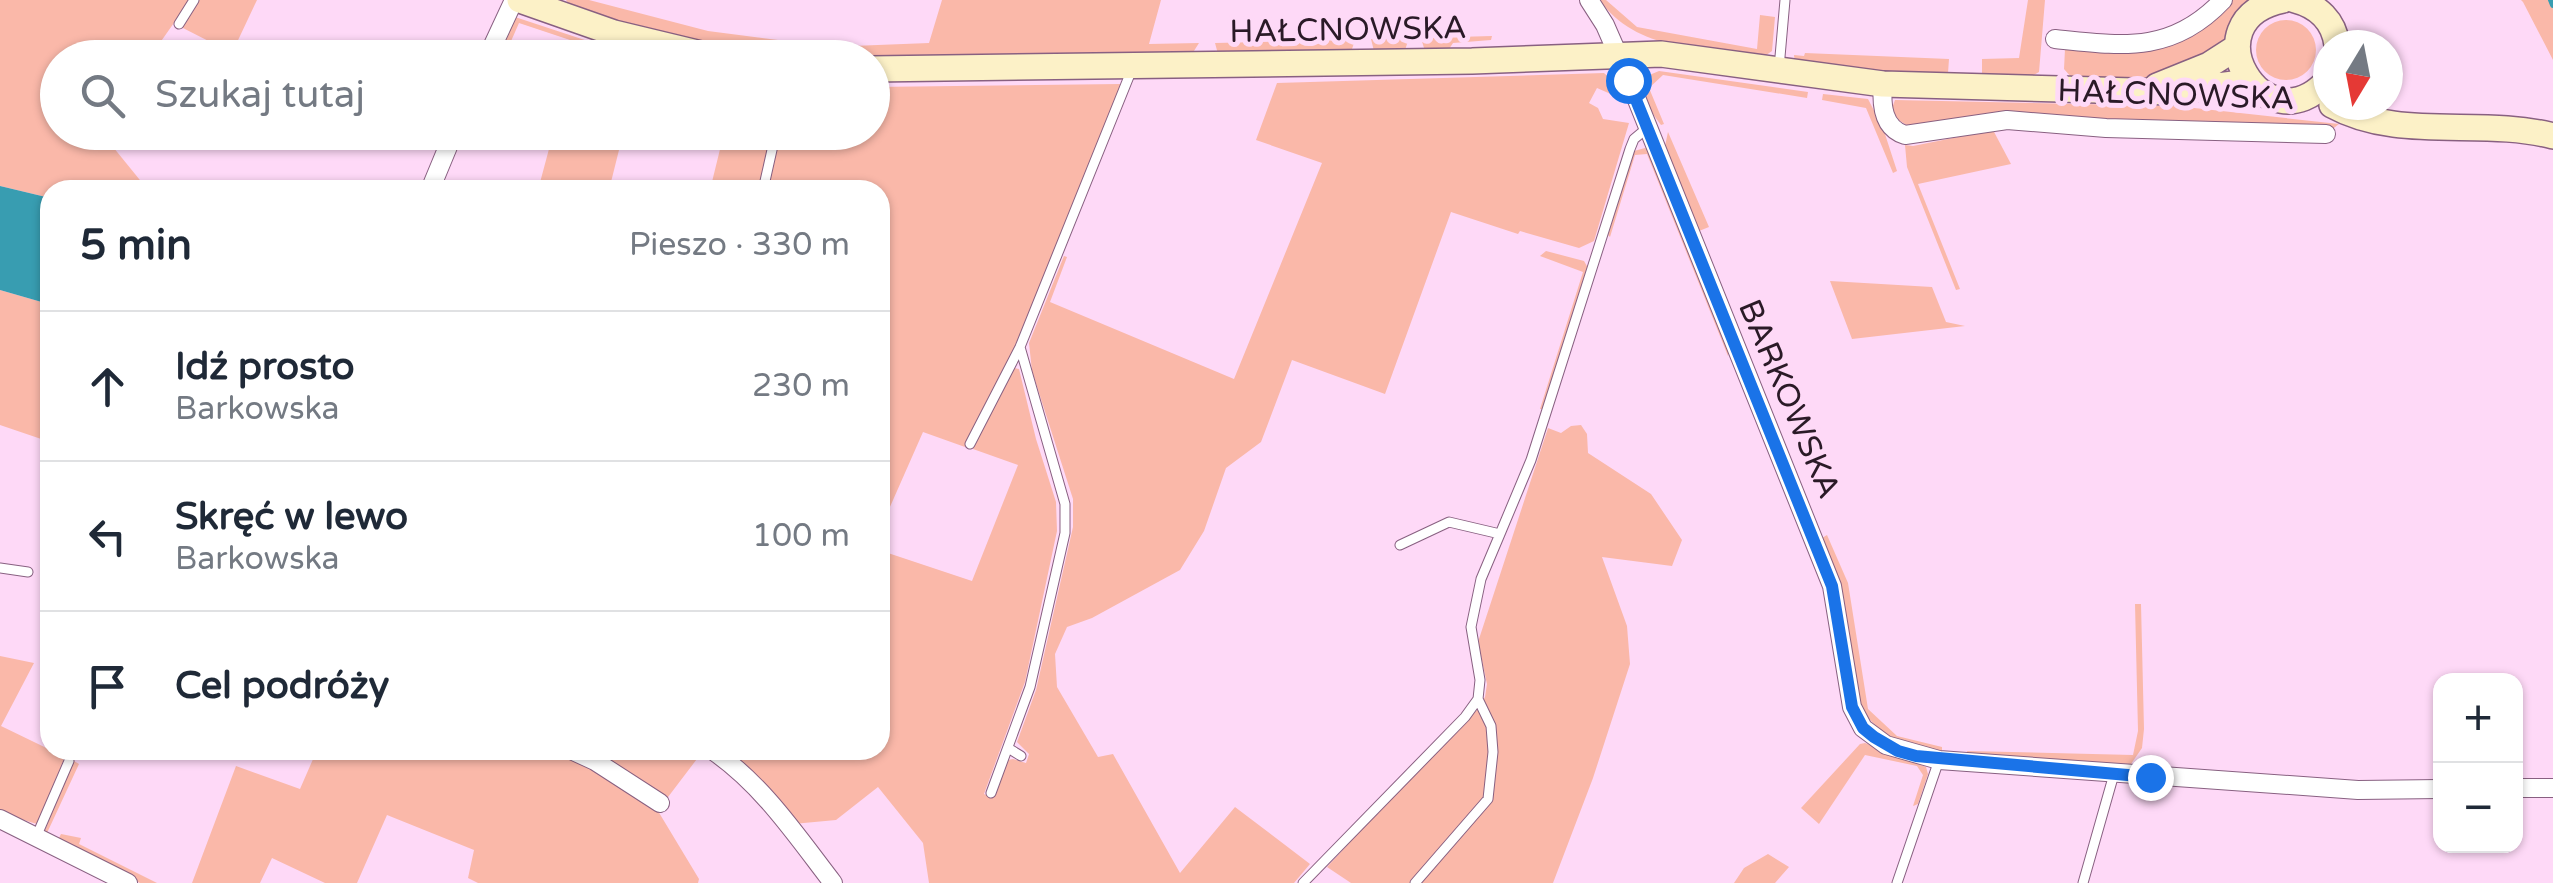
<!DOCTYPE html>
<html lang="pl">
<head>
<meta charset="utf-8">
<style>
  :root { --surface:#fff; --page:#f2f2f3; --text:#1f2937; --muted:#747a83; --line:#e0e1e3 }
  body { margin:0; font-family:"Varela Round",sans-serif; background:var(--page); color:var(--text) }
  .controls { position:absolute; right:30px; bottom:30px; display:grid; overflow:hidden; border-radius:20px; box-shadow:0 2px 8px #0004 }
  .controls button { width:90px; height:90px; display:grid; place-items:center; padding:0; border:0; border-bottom:2px solid var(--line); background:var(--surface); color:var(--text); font:50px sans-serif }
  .compass { position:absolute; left:2313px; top:30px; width:90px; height:90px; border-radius:50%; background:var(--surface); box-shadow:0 2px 8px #0004; rotate:190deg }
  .stop { position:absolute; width:30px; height:30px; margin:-22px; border:8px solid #1a73e8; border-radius:50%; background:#fff }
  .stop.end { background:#1a73e8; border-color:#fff; box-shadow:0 2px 10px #0008 }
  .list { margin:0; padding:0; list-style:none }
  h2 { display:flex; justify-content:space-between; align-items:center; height:130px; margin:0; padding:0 40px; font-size:42px }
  h2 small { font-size:32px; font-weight:400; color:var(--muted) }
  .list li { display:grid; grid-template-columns:65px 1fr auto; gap:30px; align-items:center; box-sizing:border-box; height:150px; padding:0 40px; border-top:2px solid var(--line) }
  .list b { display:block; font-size:38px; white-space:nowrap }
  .list p { margin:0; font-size:32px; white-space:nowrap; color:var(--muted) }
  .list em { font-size:32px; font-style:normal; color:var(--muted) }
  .icon { flex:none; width:55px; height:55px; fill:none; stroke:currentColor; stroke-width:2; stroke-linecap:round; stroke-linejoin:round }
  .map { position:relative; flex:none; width:2553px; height:883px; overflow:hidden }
  .search { position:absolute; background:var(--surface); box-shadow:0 2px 8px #0004; left:40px; top:40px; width:850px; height:110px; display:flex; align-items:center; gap:25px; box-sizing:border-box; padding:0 35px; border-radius:55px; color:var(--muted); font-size:38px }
  .panel { position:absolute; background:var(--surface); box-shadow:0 2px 8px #0004; left:40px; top:180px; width:850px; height:580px; border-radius:30px }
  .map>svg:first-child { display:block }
</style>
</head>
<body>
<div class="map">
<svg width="2553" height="883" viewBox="0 0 2553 883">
  <rect width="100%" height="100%" fill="#fed9f7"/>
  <path fill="#fab8a9" d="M 0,0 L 190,0 L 150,57 L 58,58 L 58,132 L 111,133 L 109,142 L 148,190 L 50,190 L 50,198 L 0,186 Z
    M 199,0 L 257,0 L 232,53 L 181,27 Z
    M 566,0 L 589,0 L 708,31 L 794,42 L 792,51 L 785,56 L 668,37 L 571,7 Z
    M 942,0 L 1161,0 L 1149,44 L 1199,43 L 1192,54 L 814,57 L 805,43 L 852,46 L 929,43 Z
    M 1600,0 L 1606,0 L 1637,27 L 1757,49 L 1760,15 L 1775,17 L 1772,51 L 1762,58 C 1707,49 1634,51 1600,0 Z
    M 2028,0 L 2045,0 L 2039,72 L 2030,77 L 1982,76 L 1982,59 L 2019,58 Z
    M 2228,0 L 2258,0 L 2227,42 L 2155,77 L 2135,80 L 2072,78 L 2064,69 L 2065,49 L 2149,50 Z
    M 2521,0 L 2553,0 L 2553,60 L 2523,2 Z
    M 515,17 L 609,48 L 609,53 L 519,23 L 508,48 L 503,40 Z
    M2256 50a30 30 0 1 1 60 0a30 30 0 1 1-60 0Z
    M 1492,36 L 1491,40 L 1453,43 L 1449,49 L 1424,48 L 1421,38 Z
    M 1409,38 L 1405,50 L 1374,51 L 1371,39 Z
    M 1355,40 L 1351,52 L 1218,54 L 1215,43 Z
    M 1805,53 L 1949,59 L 1948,73 L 1888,75 L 1795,64 L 1794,55 L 1804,56 Z
    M 1659,71 L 1808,92 L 1807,98 L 1663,75 L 1649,88 L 1664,124 L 1661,125 C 1649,110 1641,94 1647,76 Z
    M 1604,73 L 1615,83 L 1622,99 L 1597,88 L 1589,103 L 1598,108 L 1603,119 L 1629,123 L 1594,241 L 1579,248 L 1520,231 L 1518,234 L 1451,212 L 1385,394 L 1292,360 L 1261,442 L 1226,468 L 1204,531 L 1180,570 L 1092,618 L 1067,627 L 1055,654 L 1057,687 L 1098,757 L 1113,754 L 1180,873 L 1235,807 L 1310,864 L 1294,883 L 929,883 L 923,843 L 878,787 L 836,820 L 793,824 L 719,750 L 880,750 L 880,190 L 710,190 L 724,133 L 872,132 L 873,87 L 1120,84 L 1119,96 L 1014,348 L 965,447 L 923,432 L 882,525 L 885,552 L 972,581 L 1018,465 L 973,449 L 1014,368 L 1019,369 L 1036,439 L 1056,502 L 1057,531 L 1025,682 L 984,794 L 993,798 L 1008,760 L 1013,759 L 1026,763 L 1029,754 L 1017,742 L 1036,690 L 1073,527 L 1073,499 L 1032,371 L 1029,343 L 1064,256 L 1067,257 L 1050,302 L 1234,379 L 1322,163 L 1256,140 L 1277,83 Z
    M 1823,94 L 1868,99 L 1883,128 L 1897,171 L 1893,173 L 1866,108 L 1822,100 Z
    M 1895,100 L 2176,106 L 2339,124 L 2330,131 L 1910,127 L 1895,118 L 1892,108 Z
    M 1993,130 L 2011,164 L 1918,184 L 1960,289 L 1956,290 L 1907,167 L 1905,145 L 1913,146 Z
    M 1668,132 L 1709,227 L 1699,231 L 1665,146 Z
    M 553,134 L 620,146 L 609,190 L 538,190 Z
    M 1645,148 L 1648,150 L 1729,351 L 1728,356 L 1647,154 L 1635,155 L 1610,237 L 1608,235 L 1634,151 Z
    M 1546,251 L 1584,261 L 1588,268 L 1543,409 L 1540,409 L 1583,272 L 1540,256 Z
    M 1830,281 L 1932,287 L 1946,322 L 1965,326 L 1852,339 Z
    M 0,290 L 45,303 L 50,310 L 50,442 L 0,425 Z
    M 1581,425 L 1587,434 L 1588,453 L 1651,494 L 1682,540 L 1672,566 L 1602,557 L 1627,626 L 1630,664 L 1593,778 L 1553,883 L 1351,883 L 1327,867 L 1434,751 L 1476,711 L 1485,697 L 1487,684 L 1478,642 L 1548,428 L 1561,433 L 1571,426 Z
    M 1827,535 L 1848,583 L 1868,709 L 1897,736 L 1942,747 L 1942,754 C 1908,745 1880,738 1860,707 L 1842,592 L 1822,538 Z
    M 2135,604 L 2141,604 L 2144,729 L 2142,748 L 2131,764 L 1969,758 L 1967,751 L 2133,755 L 2138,731 Z
    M 0,656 L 34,663 L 1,726 L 65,757 L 37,824 L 0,813 Z
    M 1865,743 L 1926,767 L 1928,774 L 1918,804 L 1913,806 L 1923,775 L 1917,766 L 1865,755 L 1819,824 L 1801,808 L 1860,744 Z
    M 317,750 L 563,750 L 658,811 L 699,879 L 698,883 L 478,883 L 468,878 L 474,850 L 387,815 L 357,883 L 325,883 L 272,858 L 260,883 L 192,883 L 236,766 L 300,789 Z
    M 581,750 L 701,750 L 703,751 L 665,801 Z
    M 74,761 L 79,764 L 47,833 L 44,832 Z
    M 61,834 L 81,838 L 79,844 L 157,883 L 140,883 L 68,846 L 58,840 Z
    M 1768,854 L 1789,867 L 1775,883 L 1734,883 L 1744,868 Z"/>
  <path fill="#389db1" d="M 0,186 L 50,198 L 50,310 L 45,303 L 0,290 Z"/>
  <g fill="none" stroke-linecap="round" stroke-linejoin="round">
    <path stroke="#389db1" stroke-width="6" d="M 2551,0 L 2553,5"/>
    <defs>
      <path id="lane" d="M 179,24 L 194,0
        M 1779,68 L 1785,0
        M 763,190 L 776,132
        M 970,444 L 1020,347 L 1132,69
        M 1400,545 L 1449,522 L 1500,534 L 1531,460 L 1630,149 L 1634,139 L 1646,129
        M 0,568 L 28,572
        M 1008,748 L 1021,756
        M 991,793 L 1030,687 L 1065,533 L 1065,504 L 1020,347
        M 37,835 L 69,761
        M 1303,883 L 1465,717 L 1478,699
        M 1415,883 L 1488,799 L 1493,752 L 1491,726 L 1478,699 L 1480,680 L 1471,627 L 1481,579 L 1500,534
        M 1897,883 L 1939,760
        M 2083,883 L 2114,774"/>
      <path id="street" d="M 1589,0 L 1605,25 L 1629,80 L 1832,586 L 1852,707 L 1863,728 L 1886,745 L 1939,760 L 2358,790 L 2440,789
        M 2055,39 C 2123,46 2172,54 2223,0
        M 487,58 L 514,0
        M 1883,84 C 1881,105 1883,128 1905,135 L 2007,120 L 2106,128 L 2326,134
        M 430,190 L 454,132
        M 571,750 L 595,761 L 660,803
        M 712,750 C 762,784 796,835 833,883
        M 2516,788 L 2553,788
        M 0,819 L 128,883"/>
      <path id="secondary" d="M 520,0 L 614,33 L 718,58
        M 2283,0 C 2186,20 2265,151 2328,80
        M 2295,0 C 2318,6 2334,21 2337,45
        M 872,69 L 1472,61 L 1661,54 L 1883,84 L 2171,92 L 2249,82
        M 2157,86 L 2209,65 L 2237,47
        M 2332,105 C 2399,142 2481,117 2553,136"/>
    </defs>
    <use href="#lane" stroke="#886081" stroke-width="11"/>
    <use href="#street" stroke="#886081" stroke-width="20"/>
    <use href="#secondary" stroke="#886081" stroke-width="28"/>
    <use href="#lane" stroke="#fff" stroke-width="9"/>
    <use href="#street" stroke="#fff" stroke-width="18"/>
    <use href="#secondary" stroke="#fcf1c7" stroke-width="25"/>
  </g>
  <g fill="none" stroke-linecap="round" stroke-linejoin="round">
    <path stroke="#1a73e8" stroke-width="12" d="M 1628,80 L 1832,586 L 1852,707 L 1863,728 L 1874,737 L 1898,751 L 1916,756 L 2150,777"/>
  </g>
  <g text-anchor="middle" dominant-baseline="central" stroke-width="10" stroke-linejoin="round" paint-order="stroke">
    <g font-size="32" fill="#2a1a27" stroke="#fed9f7">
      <text transform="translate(1348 30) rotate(-1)">HAŁCNOWSKA</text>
      <text transform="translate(2176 95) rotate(2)">HAŁCNOWSKA</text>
      <text transform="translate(1789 399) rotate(67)">BARKOWSKA</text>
    </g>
  </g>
</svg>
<div class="controls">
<button>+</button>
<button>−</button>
</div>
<svg class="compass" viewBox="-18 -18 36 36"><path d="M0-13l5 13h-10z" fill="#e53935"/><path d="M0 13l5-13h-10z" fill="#747a83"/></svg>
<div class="stop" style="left:1628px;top:80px"></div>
<div class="stop end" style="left:2150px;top:777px"></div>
<div class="search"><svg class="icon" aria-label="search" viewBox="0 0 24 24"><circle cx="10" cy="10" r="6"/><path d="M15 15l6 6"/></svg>Szukaj tutaj</div>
<section class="panel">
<h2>5 min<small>Pieszo · 330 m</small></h2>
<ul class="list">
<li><svg class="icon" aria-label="ahead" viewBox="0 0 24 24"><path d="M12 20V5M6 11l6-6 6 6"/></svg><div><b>Idź prosto</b><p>Barkowska</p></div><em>230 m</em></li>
<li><svg class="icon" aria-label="left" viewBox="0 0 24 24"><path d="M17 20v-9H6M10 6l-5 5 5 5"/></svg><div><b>Skręć w lewo</b><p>Barkowska</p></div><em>100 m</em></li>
<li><svg class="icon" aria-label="arrive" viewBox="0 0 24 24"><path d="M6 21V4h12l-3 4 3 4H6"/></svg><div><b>Cel podróży</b></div></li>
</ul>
</section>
</div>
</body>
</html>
